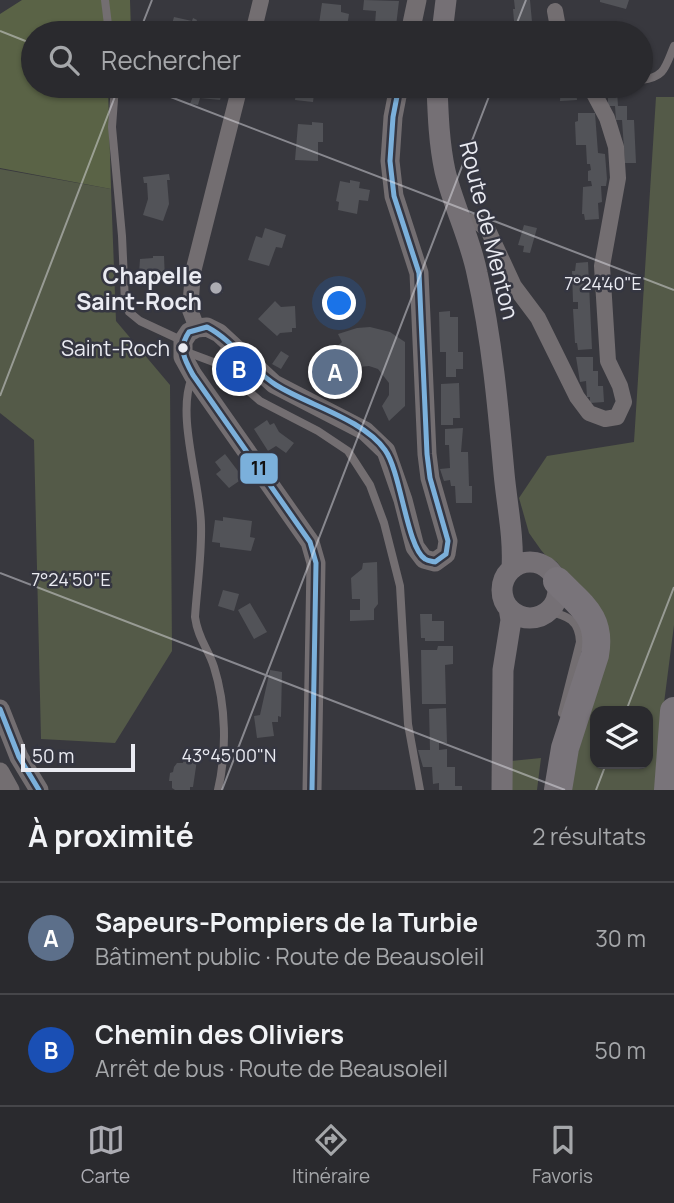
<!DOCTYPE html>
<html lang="fr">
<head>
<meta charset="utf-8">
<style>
  :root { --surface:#2a2a2e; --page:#323236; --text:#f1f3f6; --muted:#a5a7aa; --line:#46464a; --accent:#acacb3 }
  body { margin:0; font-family:Manrope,sans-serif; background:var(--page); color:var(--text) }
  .controls { position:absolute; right:21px; bottom:21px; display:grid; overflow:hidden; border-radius:14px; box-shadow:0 2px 5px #0004 }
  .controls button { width:63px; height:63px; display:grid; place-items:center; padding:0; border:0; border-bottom:2px solid var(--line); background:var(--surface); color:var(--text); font:35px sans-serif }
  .scale { position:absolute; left:21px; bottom:18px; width:114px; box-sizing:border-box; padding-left:7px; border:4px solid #eaebf2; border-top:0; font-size:19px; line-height:24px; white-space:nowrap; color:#eaebf2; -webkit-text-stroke:5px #353641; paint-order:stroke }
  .you { position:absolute; left:340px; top:304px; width:24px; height:24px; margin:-18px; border:5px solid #fff; border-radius:50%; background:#1a73e8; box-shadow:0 0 0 10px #1a73e833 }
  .badge { display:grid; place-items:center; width:46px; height:46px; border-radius:50%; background:var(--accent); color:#fff; font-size:23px; font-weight:700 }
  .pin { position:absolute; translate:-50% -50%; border:4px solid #fff; box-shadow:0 2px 7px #0006 }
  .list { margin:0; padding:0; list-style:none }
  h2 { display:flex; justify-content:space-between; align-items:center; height:91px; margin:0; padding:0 28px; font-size:30px }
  h2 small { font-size:23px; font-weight:400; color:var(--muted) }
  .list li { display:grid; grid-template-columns:46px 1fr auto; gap:21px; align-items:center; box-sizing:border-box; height:112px; padding:0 28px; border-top:2px solid var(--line) }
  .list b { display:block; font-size:26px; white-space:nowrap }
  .list p { margin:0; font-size:23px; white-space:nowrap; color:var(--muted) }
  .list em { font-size:23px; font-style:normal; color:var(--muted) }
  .icon { flex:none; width:38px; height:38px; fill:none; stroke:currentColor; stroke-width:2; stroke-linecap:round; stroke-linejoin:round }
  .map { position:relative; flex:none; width:674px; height:790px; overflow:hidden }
  .search { position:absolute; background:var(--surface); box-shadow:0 2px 5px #0004; left:21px; right:21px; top:21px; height:77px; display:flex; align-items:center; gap:18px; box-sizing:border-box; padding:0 24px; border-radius:38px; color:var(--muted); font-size:26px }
  .sheet { height:315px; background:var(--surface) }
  nav { display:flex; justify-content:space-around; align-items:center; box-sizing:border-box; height:98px; border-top:2px solid var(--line); background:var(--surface); font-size:19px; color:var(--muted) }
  nav a { display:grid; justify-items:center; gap:4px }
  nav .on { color:var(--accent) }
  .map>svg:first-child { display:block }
</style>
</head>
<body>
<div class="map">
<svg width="674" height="790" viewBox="0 0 674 790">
  <rect width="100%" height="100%" fill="#38383e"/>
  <path fill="#545a48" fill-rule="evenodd" d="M 656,97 L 674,97 L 674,625 L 658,750 L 657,790 L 570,790 L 571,777 L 601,670 L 569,578 L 557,562 L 547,557 L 541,550 L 529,533 L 519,498 L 547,456 L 634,442 ZM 595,711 L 648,711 L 648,764 L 595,764 Z
    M 0,169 L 111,189 L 116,321 L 170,385 L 172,651 L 115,743 L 41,739 L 34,440 L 0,413 Z
    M 541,758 L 537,790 L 511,790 L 511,761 Z"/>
  <path fill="#5a6346" d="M 22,0 L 130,0 L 131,33 L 33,33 L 33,86 L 108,86 L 111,189 L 0,168 L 0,14 Z"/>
  <path fill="#525358" d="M 364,0 L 399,1 L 396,26 L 375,24 L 376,11 L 363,10 Z
    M 514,0 L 530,0 L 533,33 L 515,33 L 513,9 L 515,9 Z
    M 600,0 L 629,0 L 626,9 L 600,2 Z
    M 322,3 L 341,5 L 341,12 L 349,14 L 346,33 L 321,33 L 318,31 Z
    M 174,17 L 192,21 L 193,18 L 197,20 L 193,33 L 170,31 Z
    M 191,86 L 224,86 L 220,100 L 200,98 L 198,105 L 190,104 L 193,96 L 189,95 Z
    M 297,86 L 315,86 L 313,102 L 295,100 Z
    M 561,86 L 576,86 L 577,100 L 560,101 Z
    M 617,91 L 618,106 L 627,106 L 627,120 L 634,120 L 636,163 L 625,163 L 622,120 L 616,120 L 615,106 L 608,106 L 608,92 Z
    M 578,113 L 595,113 L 598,153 L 605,154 L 607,179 L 606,186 L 601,186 L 602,202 L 598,203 L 599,219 L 585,220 L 584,214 L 582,214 L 583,187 L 592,186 L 591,181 L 588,181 L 588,171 L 591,170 L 590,164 L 587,164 L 586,145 L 576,145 L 575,122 L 578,121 Z
    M 312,122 L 323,123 L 323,142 L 318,142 L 318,161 L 295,160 L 298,124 L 312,125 Z
    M 169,174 L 170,180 L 167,180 L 169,204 L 163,221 L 143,215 L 148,199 L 147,183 L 144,183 L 143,177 Z
    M 350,180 L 360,182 L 359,188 L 370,190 L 368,201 L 359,200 L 357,214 L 338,210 L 339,202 L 336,201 L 340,181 L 350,183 Z
    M 524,225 L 537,228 L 530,253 L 523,252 L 524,246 L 518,245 Z
    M 265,228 L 286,235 L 282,248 L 276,247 L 269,266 L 248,260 L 256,236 L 262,238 Z
    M 153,256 L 164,256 L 165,280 L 147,281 L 146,273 L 142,275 L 139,274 L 140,259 L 153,258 Z
    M 588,262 L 592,349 L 578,350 L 577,343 L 575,343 L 573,309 L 578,309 L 578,302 L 573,302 L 572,271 L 575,271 L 576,263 Z
    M 210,283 L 223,283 L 223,293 L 210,293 Z
    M 275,301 L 281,307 L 295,306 L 296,328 L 292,328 L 292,332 L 280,333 L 277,336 L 258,319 Z
    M 450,311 L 450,317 L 458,317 L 458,352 L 463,352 L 463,369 L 456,369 L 456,377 L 446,377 L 446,352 L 440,352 L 439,312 Z
    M 370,327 L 390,332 L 405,342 L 405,406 L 389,421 L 382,406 L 389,395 L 389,383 L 378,369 L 369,366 L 358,367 L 351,375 L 346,387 L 314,386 L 315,377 L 323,359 L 342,342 L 338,334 L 357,328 Z
    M 281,351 L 289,356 L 281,369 L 272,364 Z
    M 576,357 L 593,357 L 593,371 L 598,371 L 598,386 L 603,386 L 604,402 L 590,403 L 590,397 L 587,397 L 586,381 L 580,382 Z
    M 459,383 L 460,418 L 453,418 L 453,425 L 441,425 L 441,384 Z
    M 267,420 L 270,425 L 274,423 L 279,432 L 294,443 L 286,453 L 276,446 L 268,451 L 254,429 Z
    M 463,428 L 461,452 L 468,452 L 469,486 L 472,486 L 472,503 L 456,503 L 455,486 L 451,486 L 450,480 L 444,481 L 440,469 L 450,468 L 449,445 L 445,445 L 445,429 Z
    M 225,454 L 241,475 L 242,479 L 229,488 L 216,474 L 221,470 L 215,462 Z
    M 223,517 L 252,521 L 250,537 L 255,538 L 251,551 L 220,547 L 220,543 L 212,542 L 215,520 L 223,521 Z
    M 377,562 L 378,604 L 374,609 L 374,620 L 350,621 L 350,610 L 360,610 L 360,599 L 352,599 L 351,578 L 362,569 L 363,563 Z
    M 223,590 L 239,594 L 234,611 L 218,606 Z
    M 250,603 L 267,632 L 254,639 L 238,610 Z
    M 420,614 L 432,614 L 432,621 L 444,621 L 444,641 L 425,641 L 425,638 L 421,638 Z
    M 438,646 L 453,646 L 453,664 L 445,665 L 446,704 L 422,704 L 421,650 L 437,650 Z
    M 270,670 L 282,672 L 281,717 L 278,716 L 278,722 L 272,722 L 274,736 L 257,738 L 254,716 L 260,715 Z
    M 446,708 L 447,743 L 439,743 L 439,750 L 447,749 L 447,767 L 455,767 L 455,786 L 462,786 L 462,790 L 439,790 L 439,783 L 433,784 L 432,767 L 423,767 L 418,750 L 430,750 L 429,709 Z
    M 184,755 L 194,755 L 197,760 L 193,787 L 190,787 L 190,790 L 175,790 L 172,788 L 172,781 L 169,781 L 170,773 L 173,772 L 174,767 L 177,763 L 183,763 Z"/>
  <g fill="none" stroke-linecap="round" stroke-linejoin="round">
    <path stroke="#736e71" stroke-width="8" d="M 105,0 L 109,33
      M 641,80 C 665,77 665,68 674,46
      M 115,86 L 112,127 L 122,236 L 125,302 L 129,312 L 140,321 L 183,341
      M 184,351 L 216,363 L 260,401 L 318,431 L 348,451 L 370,485 L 384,523 L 400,586 L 408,724 L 420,790
      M 216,363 L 229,342
      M 192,378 C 176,414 200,483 201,524 C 202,555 197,586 195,617 C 198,639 208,648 214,667 C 226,705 227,751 218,790
      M 548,611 C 568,616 579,620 580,642 L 562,713"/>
    <path stroke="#736e71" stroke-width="16" d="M 555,11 L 559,33
      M 253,33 L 261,0
      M 461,220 L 479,223 L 488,230 L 514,286 L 538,318 L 577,397 L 589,413 L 605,419 L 617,417 L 624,402 L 620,386 L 608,361 L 602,266 L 618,178 L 616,147 L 607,118 L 590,86
      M 197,328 L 190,310 L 193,272 L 240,86"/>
    <path stroke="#736e71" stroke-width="19" d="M 410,33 L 417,0
      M 0,709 L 19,757 L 39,790
      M 0,772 L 10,790
      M 312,790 L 316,563 L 310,542 L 193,375 L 183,357 L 183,341 L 189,332 L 197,328 L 207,327 L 219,333 L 274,384 L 365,431 L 386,451 L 403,500 L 415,547 L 424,559 L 435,562 L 446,554 L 448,541 L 430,478 L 427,454 L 419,273 L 394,196 L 390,161 L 393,117 L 399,86"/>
    <path stroke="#757075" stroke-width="21" d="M 442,33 L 446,0
      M 437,86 C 438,114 439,143 445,171 C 453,205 470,238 477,273 C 492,339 498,406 504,473 C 507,506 514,536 512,569
      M502 590a28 28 0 1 1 56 0a28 28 0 1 1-56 0Z
      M 502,790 L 503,670 L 511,620 L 509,608"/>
    <path stroke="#79747a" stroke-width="28" d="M 557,581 C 581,606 602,617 595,655 L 565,748 L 558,790
      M 668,790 L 674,711"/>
    <defs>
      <path id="bus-1" d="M 0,709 L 19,757 L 39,790
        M 312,790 L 316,563 L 310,542 L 193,375 C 184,359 178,348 189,332 L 207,327 C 234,341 250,369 276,385 C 308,405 363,419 385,450 C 401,472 407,548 425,559 C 428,561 432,561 435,562 L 446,554 L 448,541 L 430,478 L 427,454 L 419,273 L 394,196 L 390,161 L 393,117 L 399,86"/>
    </defs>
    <use href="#bus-1" stroke="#353641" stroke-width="10"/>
    <use href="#bus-1" stroke="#7bb0db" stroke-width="5"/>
  </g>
  <path fill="none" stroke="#eaebf2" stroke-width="2" stroke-opacity="0.45" d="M 0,31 L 33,44M 139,33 L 152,0M 513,33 L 526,0M 142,86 L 674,290M 0,396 L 119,86M 0,573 L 565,790M 626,711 L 674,587M 222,790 L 493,86M 596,790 L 606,764"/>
  <circle fill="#acacb3" stroke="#353641" stroke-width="2.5" cx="216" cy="288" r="7"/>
  <circle fill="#eaebf2" stroke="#353641" stroke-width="2.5" cx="183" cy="348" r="6"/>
  <g text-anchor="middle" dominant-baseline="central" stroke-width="5" stroke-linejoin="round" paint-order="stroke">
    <g font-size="21" fill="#eaebf2" stroke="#353641" text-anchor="end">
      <text x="170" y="348">Saint-Roch</text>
    </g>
    <g font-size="23" fill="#eaebf2" stroke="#353641">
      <text transform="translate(490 230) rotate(76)">Route de Menton</text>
    </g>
    <g font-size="23" font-weight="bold" fill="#eaebf2" stroke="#353641" text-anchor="end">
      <text x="202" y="275">Chapelle<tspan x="202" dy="26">Saint-Roch</tspan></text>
    </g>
  </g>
  <g font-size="18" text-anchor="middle" fill="#eaebf2" stroke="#353641" stroke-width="5" stroke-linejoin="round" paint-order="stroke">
    <text x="603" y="290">7°24'40"E</text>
    <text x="71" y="586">7°24'50"E</text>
    <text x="229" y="762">43°45'00"N</text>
  </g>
  <rect stroke="#353641" stroke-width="2.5" x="239" y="452" width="40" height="33" rx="7" fill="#7bb0db"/>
  <g font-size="19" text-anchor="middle" font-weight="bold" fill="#111">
    <text x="259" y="475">11</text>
  </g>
</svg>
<div class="controls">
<button><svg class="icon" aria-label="layers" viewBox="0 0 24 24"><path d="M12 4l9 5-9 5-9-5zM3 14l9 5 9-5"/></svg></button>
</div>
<div class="scale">50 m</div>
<div class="you"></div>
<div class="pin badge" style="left:335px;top:372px;background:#5c6f8a">A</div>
<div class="pin badge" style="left:239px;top:369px;background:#1a4fb4">B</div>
<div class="search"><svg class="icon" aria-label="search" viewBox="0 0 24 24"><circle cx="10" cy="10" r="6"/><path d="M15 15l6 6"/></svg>Rechercher</div>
</div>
<section class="sheet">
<h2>À proximité<small>2 résultats</small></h2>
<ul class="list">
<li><span class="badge" style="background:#5c6f8a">A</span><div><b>Sapeurs-Pompiers de la Turbie</b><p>Bâtiment public · Route de Beausoleil</p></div><em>30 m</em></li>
<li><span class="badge" style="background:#1a4fb4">B</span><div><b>Chemin des Oliviers</b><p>Arrêt de bus · Route de Beausoleil</p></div><em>50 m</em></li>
</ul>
</section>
<nav>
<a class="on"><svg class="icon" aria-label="map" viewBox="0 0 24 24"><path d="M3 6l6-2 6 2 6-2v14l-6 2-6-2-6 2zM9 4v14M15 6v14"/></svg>Carte</a>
<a><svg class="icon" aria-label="directions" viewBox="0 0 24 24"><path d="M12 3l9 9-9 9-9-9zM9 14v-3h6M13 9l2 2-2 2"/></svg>Itinéraire</a>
<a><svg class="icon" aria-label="saved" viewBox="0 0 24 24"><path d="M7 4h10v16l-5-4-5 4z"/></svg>Favoris</a>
</nav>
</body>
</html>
